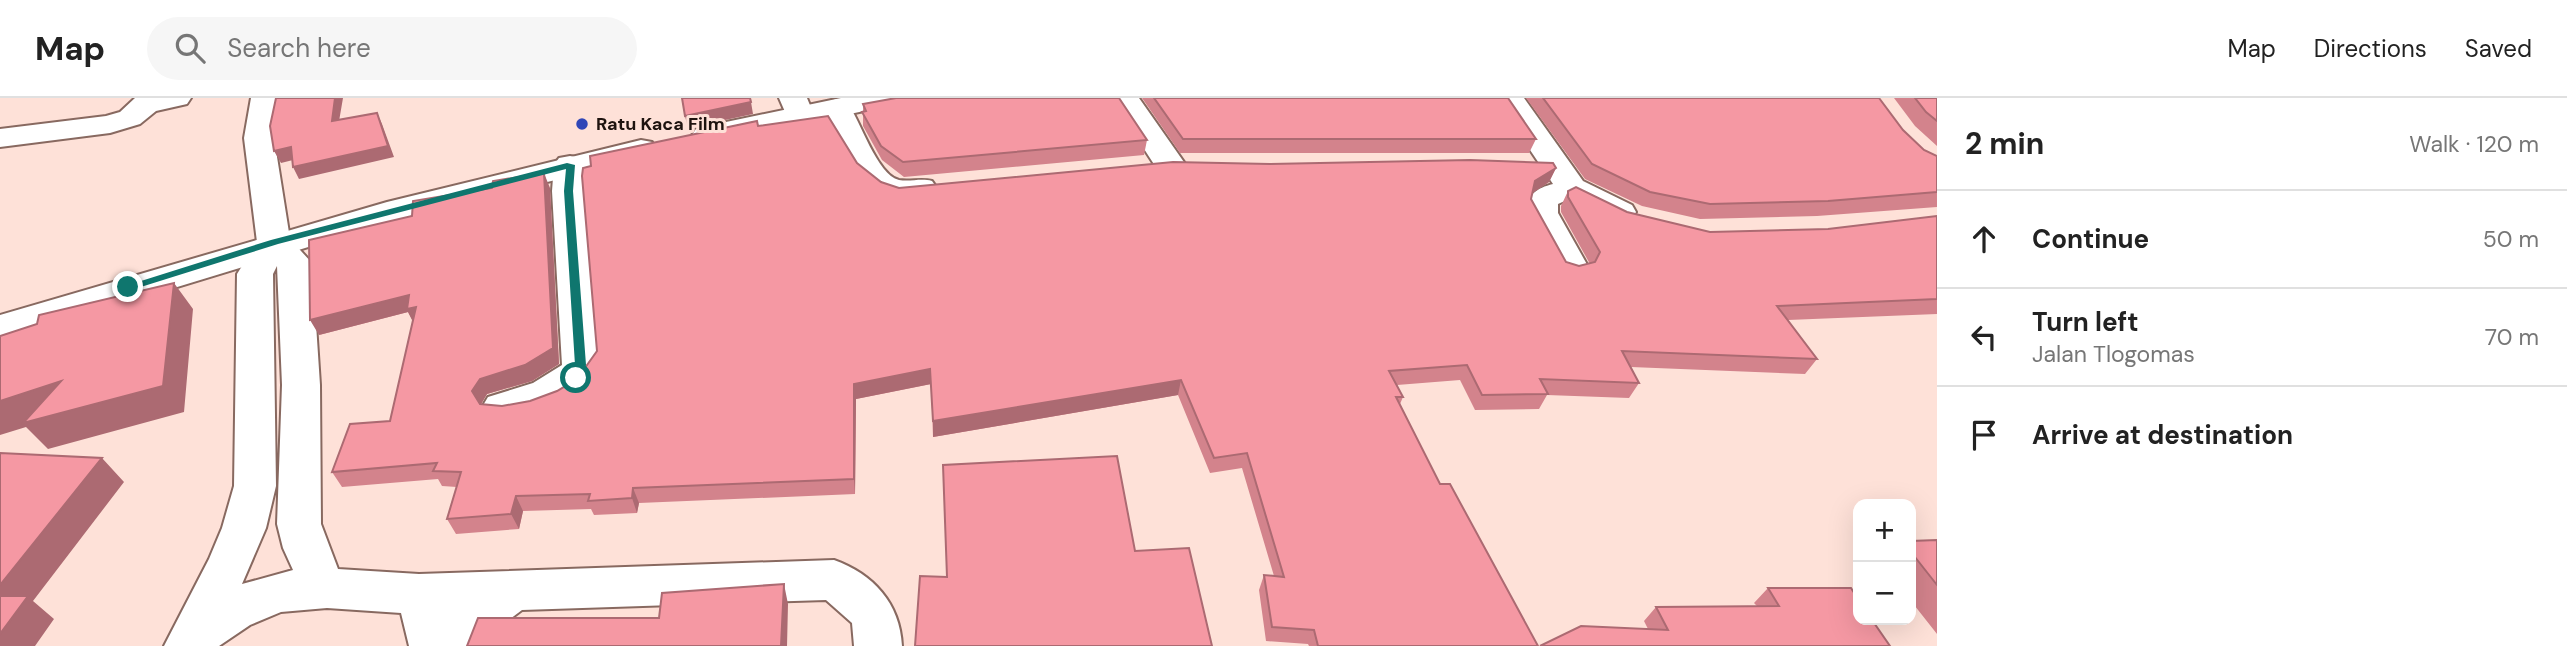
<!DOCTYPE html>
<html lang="en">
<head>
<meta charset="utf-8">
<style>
  :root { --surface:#fff; --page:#f6f6f6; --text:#222; --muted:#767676; --line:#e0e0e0 }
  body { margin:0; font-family:"DM Sans",sans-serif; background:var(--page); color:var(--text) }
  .controls { position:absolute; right:21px; bottom:21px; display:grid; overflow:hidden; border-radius:14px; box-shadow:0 7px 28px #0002 }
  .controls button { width:63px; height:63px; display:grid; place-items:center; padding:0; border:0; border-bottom:2px solid var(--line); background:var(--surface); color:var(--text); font:35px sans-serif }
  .stop { position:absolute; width:21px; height:21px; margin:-16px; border:5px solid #0f766e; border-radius:50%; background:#fff }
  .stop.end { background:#0f766e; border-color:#fff; box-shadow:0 2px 7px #0008 }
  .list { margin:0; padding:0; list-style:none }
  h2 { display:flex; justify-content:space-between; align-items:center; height:91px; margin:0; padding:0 28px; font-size:30px }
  h2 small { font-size:23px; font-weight:400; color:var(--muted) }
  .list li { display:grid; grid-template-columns:46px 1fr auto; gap:21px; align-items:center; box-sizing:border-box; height:98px; padding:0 28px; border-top:2px solid var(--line) }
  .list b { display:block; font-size:26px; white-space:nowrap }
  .list p { margin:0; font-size:23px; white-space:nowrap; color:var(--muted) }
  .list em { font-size:23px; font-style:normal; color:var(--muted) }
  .icon { flex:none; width:38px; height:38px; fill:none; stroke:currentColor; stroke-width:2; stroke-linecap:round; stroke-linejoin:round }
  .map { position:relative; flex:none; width:1937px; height:548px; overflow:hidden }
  header { display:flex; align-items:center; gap:42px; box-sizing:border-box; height:98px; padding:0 35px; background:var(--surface); border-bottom:2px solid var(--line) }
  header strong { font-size:33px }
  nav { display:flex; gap:38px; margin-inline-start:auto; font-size:24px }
  .search { width:490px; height:63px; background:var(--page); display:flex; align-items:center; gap:18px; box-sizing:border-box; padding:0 24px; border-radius:38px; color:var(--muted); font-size:26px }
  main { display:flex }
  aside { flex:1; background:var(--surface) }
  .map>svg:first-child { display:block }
</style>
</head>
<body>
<header>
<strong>Map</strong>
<div class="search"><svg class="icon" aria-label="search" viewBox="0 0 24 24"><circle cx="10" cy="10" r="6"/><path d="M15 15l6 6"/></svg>Search here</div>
<nav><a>Map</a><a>Directions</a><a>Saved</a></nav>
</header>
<main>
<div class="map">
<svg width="1937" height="548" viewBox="0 0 1937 548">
  <rect width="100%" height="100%" fill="#fee1d8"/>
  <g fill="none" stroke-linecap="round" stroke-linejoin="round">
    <defs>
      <path id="minor" d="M 135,0 L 191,0 L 187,6 L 156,13 L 140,26 L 110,35 L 0,49 L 0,31 L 106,18 L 120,14 Z
        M 251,0 L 279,0 L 274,40 L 290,141 L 312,165 L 320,287 L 321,426 L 338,471 L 419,476 L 834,462 C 873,476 900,505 902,548 L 854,548 L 852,525 L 826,502 L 522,512 L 474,548 L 409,548 L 401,515 L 327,510 L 281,514 L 250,527 L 219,548 L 164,548 L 209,461 L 222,430 L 234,388 L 237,176 L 257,144 L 244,40 ZM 277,168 L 282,287 L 277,426 L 283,450 L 293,472 L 242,486 L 266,430 L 276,388 L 273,176 Z
        M 779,0 L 807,0 L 814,17 L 809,23 L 799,26 L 789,23 Z
        M 1111,0 L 1139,0 L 1186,67 L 1181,74 L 1170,76 L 1159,74 Z
        M 1495,0 L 1524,0 L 1583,83 L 1632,107 L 1636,114 L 1632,121 L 1620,124 L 1608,121 L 1569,101 L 1558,106 L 1558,115 L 1589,170 L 1584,178 L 1572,181 L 1560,178 L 1526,115 C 1526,97 1537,90 1553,86 Z
        M 837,1 L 847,4 C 860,22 877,77 899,82 C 910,84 921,80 932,83 L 937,90 L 932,97 C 860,115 848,64 822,10 L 827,4 Z
        M 570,58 L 581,60 L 586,67 L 584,93 L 600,267 C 595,277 590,287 581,294 C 563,310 510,326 488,319 L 482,309 L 488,299 L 533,285 L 562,267 L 552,93 L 554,67 L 559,60 Z"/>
      <path id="major" d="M 841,0 L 897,0 L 893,6 L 883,9 L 707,46 L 696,43 L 692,37 L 696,31 L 707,28 Z
        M 641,42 L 652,44 L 656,51 L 652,58 L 410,118 L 0,243 L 0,217 L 387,104 Z"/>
    </defs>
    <use href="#minor" stroke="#886960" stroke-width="4"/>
    <use href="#major" stroke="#886960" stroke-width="4"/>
    <use href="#minor" fill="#fff" fill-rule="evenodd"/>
    <use href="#major" fill="#fff" fill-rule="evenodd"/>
  </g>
  <path fill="#d3838c" d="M 1142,0 L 1508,0 L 1536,41 L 1529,55 L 1180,55 Z
    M 1526,0 L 1879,0 L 1903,32 L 1924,52 L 1937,58 L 1937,109 L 1817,118 L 1700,121 L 1642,108 L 1585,81 Z
    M 1894,0 L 1937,0 L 1937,48 L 1915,28 Z
    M 863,6 L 1147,42 L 1144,57 L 904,79 L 882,62 L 863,28 Z
    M 758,28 L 857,65 L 881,84 L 899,90 L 1556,70 L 1549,84 L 1532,95 L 1531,101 L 1566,164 L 1579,168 L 1590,166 L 1561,114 L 1561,108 L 1568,93 L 1627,114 L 1710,134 L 1828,131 L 1937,118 L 1937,216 L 1788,222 L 1817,261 L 1805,276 L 1631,269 L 1639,285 L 1629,300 L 1547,297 L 1539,311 L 1475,312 L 1460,282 L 1397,287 L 1403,299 L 1400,306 L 1440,386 L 1538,548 L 1309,548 L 1308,546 L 1266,543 L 1259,492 L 1264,477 L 1274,478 L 1242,370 L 1210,375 L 1178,297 L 933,339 L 931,286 L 856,301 L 855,396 L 639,405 L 637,415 L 594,417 L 591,411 L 523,413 L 519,431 L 456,436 L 447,421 L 457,389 L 442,388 L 438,381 L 342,389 L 332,374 L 390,323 L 413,223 L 408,214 L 319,237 L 550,90 L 559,266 L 532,283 L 487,296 L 481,306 L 502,308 L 530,303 L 557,293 L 577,281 L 597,253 L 591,68 Z
    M 1937,442 L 1937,536 L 1911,503 L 1911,443 Z
    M 1768,490 L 1890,548 L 1648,531 L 1644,523 L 1656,509 L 1757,508 L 1754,505 Z"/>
  <path fill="#ac6a72" d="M 335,0 L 343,0 L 337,35 L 332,23 Z
    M 751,4 L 753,16 L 688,30 L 685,18 Z
    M 377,15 L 382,26 L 394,59 L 299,81 L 293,69 Z
    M 291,49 L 297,61 L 281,65 L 274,53 Z
    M 1556,70 L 1549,84 L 1528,98 L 1535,83 Z
    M 544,75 L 550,90 L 559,266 L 532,283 L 487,296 L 480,308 L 472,293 Z
    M 174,185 L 193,211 L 184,314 L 48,351 L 26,329 L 0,337 L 0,303 L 61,283 Z
    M 409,197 L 424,224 L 414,226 L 408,214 L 319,237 L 310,222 Z
    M 930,271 L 931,286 L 856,301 L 855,396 L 854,381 L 854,286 Z
    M 1181,282 L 1178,297 L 933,339 L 933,323 Z
    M 102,360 L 124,384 L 33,503 L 54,521 L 35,548 L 0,548 L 0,487 Z
    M 633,390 L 639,405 L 637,415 L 632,400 Z
    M 516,398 L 523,413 L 519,431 L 511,416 Z
    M 784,486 L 788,506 L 787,548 L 781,548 Z"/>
  <path fill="#f598a3" stroke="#ac6a72" stroke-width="2" d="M 276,0 L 335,0 L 332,23 L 377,15 L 388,48 L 293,69 L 291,49 L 274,53 L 270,28 Z
    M 682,0 L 750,0 L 751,4 L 685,18 Z
    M 896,0 L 1119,0 L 1147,42 L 903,64 L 881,48 L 862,14 L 866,13 L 863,6 Z
    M 1154,0 L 1508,0 L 1536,41 L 1183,41 Z
    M 1543,0 L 1879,0 L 1903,32 L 1924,52 L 1937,58 L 1937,94 L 1828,103 L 1710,106 L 1650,94 L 1592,66 Z
    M 1915,0 L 1937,0 L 1937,23 L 1926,14 Z
    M 828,18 L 857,65 L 881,84 L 899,90 L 1173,64 L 1270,66 L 1470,62 L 1553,65 L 1556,70 L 1535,83 L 1531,101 L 1566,164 L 1579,168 L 1595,164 L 1600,154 L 1568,99 L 1568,93 L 1576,89 L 1627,114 L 1710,134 L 1828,131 L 1937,118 L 1937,201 L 1777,208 L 1817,261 L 1622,253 L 1639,285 L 1540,281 L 1548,296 L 1482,297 L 1467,267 L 1389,273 L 1403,299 L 1396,299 L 1440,386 L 1450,386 L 1538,548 L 1318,548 L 1314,532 L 1272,529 L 1264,477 L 1284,479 L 1247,355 L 1214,360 L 1181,282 L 933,323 L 930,271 L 854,286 L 854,381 L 633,390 L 632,400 L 588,403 L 590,396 L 516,398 L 511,416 L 447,421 L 461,374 L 433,373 L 437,365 L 332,374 L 350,326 L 390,323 L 416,209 L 407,211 L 409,197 L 310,222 L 309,142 L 412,118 L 413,103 L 492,90 L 493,83 L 544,75 L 553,250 L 525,267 L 480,281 L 472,293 L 480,306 L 502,308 L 530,303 L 557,293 L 577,281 L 597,253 L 582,78 L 583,70 L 591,68 L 590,58 L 757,23 L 758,28 Z
    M 174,185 L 163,288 L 23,325 L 61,283 L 0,303 L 0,238 L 37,226 L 39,217 Z
    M 0,355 L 102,360 L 0,487 Z
    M 1117,358 L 1135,453 L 1189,450 L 1212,548 L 915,548 L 920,478 L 947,479 L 943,367 Z
    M 1937,442 L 1937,487 L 1911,454 L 1911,443 Z
    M 784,486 L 781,548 L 467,548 L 478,520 L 659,520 L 662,495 Z
    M 1768,490 L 1851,490 L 1858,501 L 1858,522 L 1872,522 L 1890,548 L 1540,548 L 1581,528 L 1668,532 L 1656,509 L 1779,508 Z
    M 0,498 L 28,498 L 0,536 Z"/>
  <path fill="#0f766e" d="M 567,65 L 575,67 L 573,93 L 586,267 L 580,283 L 576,284 L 570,280 L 575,267 L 564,93 L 566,71 L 278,146 L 128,193 L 122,189 L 271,142 Z"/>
  <circle fill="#3046b7" stroke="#fee1d8" stroke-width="2.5" cx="582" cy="26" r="7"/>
  <g text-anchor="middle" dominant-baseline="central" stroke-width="6" stroke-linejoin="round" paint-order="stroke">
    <g font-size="18" font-weight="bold" fill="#1e130f" stroke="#fee1d8" text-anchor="start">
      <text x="596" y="26">Ratu Kaca Film</text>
    </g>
  </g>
</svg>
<div class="controls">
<button>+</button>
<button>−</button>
</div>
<div class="stop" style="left:576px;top:280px"></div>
<div class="stop end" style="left:128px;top:189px"></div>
</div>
<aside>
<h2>2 min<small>Walk · 120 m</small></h2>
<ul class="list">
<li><svg class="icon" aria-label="ahead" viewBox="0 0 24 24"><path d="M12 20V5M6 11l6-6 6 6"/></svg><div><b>Continue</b></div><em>50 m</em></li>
<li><svg class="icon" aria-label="left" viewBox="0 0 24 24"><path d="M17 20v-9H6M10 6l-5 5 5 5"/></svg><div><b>Turn left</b><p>Jalan Tlogomas</p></div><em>70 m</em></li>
<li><svg class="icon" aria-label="arrive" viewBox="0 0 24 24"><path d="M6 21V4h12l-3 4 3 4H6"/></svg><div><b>Arrive at destination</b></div></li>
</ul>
</aside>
</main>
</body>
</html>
